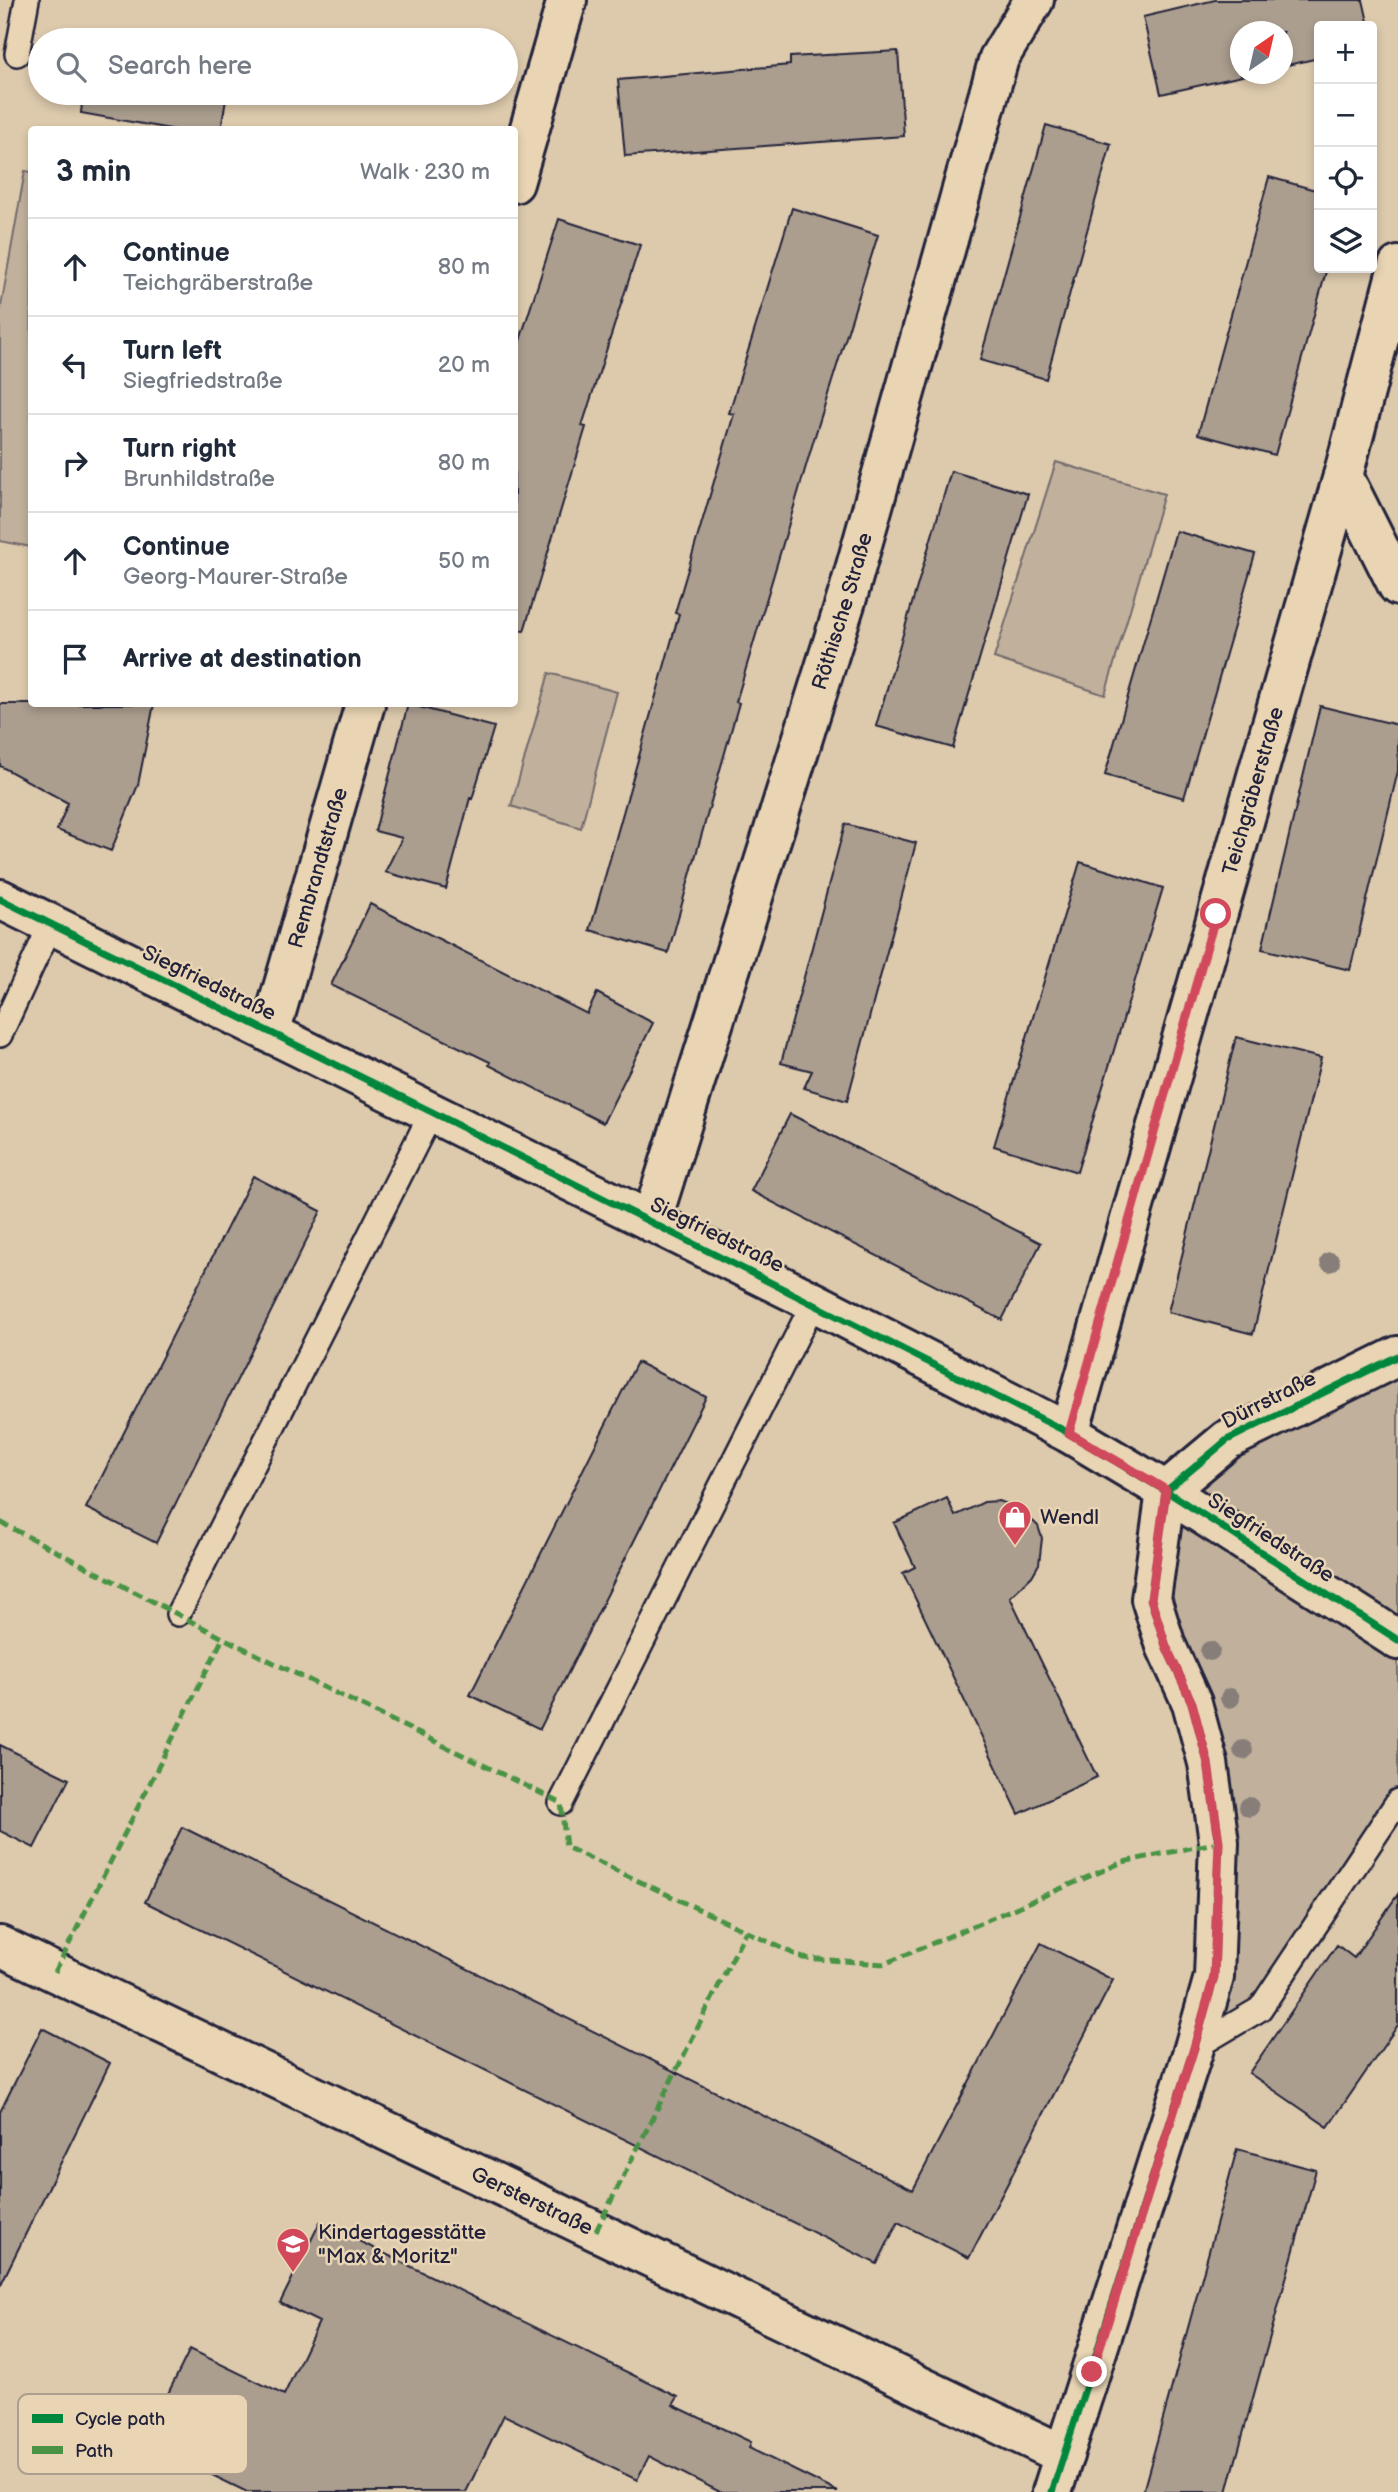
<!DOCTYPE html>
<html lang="en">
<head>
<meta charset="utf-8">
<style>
  :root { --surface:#fff; --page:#f6f6f7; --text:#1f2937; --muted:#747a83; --line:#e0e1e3 }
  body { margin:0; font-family:"Balsamiq Sans",sans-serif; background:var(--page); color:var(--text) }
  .controls { position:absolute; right:21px; top:21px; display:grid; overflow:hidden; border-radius:7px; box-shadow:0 4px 10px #0003 }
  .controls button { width:63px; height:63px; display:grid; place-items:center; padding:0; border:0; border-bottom:2px solid var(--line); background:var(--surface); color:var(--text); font:35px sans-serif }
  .compass { position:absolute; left:1230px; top:21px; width:63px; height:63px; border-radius:50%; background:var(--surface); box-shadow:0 4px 10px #0003; rotate:34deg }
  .stop { position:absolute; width:21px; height:21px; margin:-16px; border:5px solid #d1495b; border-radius:50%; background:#fff }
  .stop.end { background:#d1495b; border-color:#fff; box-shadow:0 2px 7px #0008 }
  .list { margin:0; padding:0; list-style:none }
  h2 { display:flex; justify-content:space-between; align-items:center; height:91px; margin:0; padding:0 28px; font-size:30px }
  h2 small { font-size:23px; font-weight:400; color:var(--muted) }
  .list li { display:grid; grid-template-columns:46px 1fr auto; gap:21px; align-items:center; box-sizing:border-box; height:98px; padding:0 28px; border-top:2px solid var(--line) }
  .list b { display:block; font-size:26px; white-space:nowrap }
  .list p { margin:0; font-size:23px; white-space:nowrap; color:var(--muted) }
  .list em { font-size:23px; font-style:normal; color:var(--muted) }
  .icon { flex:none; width:38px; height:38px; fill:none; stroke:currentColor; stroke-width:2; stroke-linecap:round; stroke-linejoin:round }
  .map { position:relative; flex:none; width:1398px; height:2492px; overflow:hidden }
  .search { position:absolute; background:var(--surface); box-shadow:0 4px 10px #0003; left:28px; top:28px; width:490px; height:77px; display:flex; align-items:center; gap:18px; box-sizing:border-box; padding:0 24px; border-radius:38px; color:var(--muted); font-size:26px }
  .panel { position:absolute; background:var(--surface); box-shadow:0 4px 10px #0003; left:28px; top:126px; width:490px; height:581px; border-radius:7px }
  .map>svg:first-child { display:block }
</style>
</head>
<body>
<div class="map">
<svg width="1398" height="2492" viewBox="0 0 1398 2492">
  <rect width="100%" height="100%" fill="#ddcaad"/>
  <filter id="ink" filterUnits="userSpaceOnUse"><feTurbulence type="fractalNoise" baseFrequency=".0143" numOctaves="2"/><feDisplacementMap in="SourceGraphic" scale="14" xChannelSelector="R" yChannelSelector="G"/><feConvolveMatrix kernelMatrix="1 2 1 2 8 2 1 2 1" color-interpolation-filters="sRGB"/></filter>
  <g filter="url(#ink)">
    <path fill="#c1b19c" stroke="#726a6c" stroke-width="2" d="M 25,171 L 32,172 L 31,547 L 0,541 L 0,312 Z
      M 1056,462 L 1164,494 L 1105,695 L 994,658 Z
      M 549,673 L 617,692 L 581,828 L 511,806 Z
      M 1398,1356 L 1398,1801 L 1260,2009 L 1194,2048 L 1219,1841 L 1166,1646 L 1166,1491 Z"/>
    <path fill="#ab9e8f" stroke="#22223b" stroke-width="2" d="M 1215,0 L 1363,0 L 1369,26 L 1319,26 L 1319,58 L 1283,66 L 1283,32 L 1241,32 L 1241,74 L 1251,74 L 1161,94 L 1143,17 Z
      M 898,51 L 904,136 L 625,156 L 618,80 L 790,65 L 790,57 Z
      M 83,93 L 227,93 L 221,130 L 176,130 L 81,113 Z
      M 1046,125 L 1111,144 L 1046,379 L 980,360 Z
      M 1269,177 L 1319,191 L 1319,268 L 1327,268 L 1275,455 L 1198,434 Z
      M 792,208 L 878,235 L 814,439 L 736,702 L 739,703 L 668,953 L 590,930 L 679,614 L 675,613 L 734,414 L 729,413 Z
      M 559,219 L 640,245 L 582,426 L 586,427 L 524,631 L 514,630 L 514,359 Z
      M 951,471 L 1028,494 L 953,748 L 876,726 Z
      M 1176,531 L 1255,554 L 1184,798 L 1105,775 Z
      M 0,704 L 154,704 L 138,785 L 111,851 L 57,830 L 68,803 L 0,766 Z
      M 408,704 L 494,727 L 472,799 L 470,798 L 446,889 L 385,872 L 402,838 L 375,831 Z
      M 1320,706 L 1398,725 L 1398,771 L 1350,970 L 1262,949 Z
      M 845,824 L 916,843 L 847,1101 L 804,1088 L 812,1071 L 781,1063 Z
      M 1080,862 L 1163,888 L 1077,1172 L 994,1146 Z
      M 370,904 L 587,1014 L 597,993 L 653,1023 L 603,1123 L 489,1065 L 490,1062 L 331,985 Z
      M 1236,1037 L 1321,1058 L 1253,1334 L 1168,1312 Z
      M 790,1114 L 1041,1243 L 1002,1320 L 751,1191 Z
      M 253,1176 L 321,1211 L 156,1543 L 86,1508 Z
      M 637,1362 L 706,1397 L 540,1729 L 470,1695 Z
      M 947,1498 L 955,1516 L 984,1502 L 998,1501 L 1018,1507 L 1038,1526 L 1042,1538 L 1039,1564 L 1032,1576 L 1010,1597 L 1097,1777 L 1019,1814 L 903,1573 L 915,1567 L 894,1523 Z
      M 0,1745 L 69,1779 L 34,1848 L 0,1831 Z
      M 182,1827 L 913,2190 L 1041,1943 L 1113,1980 L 969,2258 L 898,2222 L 877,2264 L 145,1902 Z
      M 1398,1894 L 1398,2025 L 1328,2127 L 1249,2073 L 1337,1945 L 1354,1958 Z
      M 42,2028 L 110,2063 L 0,2286 L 0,2112 Z
      M 1237,2149 L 1316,2170 L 1227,2492 L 1143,2492 Z
      M 320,2222 L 678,2397 L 673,2405 L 751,2442 L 749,2448 L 838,2492 L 720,2492 L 649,2456 L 637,2480 L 504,2415 L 466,2492 L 247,2492 L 144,2442 L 190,2349 L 284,2395 L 319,2322 L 280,2303 Z"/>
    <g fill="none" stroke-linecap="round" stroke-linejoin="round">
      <defs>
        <path id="service" d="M 17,54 L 27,0
          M 0,1035 L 51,924
          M 178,1614 L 432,1112
          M 561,1803 L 814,1302
          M 1194,2048 L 1260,2009 L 1398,1801"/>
        <g id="minor">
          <path d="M 1343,476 L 1398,586"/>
          <path id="s1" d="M 651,1222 L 849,591 L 999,58 L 1034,0"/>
          <path id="s2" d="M 1069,1433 L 1343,476 L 1398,266"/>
          <path id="s3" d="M 0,1946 L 1064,2455"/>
          <path d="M 1052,2492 L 1194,2048 L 1214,1977 L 1219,1842 L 1208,1763 L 1192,1703 L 1166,1646 L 1151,1599 L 1166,1491 L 1398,1640"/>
        </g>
        <g id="tertiary">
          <path d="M 514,183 L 567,0"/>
          <path id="s4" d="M 270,1033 L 365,704"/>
        </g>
        <path id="secondary" d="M 0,899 L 814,1302 L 1069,1433 L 1166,1491 L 1227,1440 L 1398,1356"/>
      </defs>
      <use href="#service" stroke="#22223b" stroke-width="28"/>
      <use href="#minor" stroke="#22223b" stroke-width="44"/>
      <use href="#tertiary" stroke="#22223b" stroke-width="44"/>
      <use href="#secondary" stroke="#22223b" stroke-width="44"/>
      <use href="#service" stroke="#e9d5b4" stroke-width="23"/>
      <use href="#minor" stroke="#e9d5b4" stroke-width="38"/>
      <use href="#tertiary" stroke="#e9d5b4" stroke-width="38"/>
      <use href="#secondary" stroke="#e9d5b4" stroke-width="38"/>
      <path stroke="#4a9344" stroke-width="5" stroke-dasharray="10 5" stroke-linecap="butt" d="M 0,1522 L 223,1638 L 561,1803 L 566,1847 L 803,1958 L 884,1964 L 1123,1862 L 1219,1842
        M 55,1972 L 223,1638
        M 596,2231 L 746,1931"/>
      <defs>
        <path id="cycleway" d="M 0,899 L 432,1112 L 1069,1433 L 1166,1491 L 1398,1640
          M 1166,1491 L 1227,1440 L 1398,1356
          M 1052,2492 L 1194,2048 L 1214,1977 L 1219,1842 L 1208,1763 L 1192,1703 L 1166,1646 L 1151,1599 L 1166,1491"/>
      </defs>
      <use href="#cycleway" stroke="#e9d5b4" stroke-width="11"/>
      <use href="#cycleway" stroke="#00873e" stroke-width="7"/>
    </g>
    <g fill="#887e79">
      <circle cx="1330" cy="1262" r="10"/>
      <circle cx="1210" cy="1651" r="10"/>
      <circle cx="1230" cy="1698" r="10"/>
      <circle cx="1243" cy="1750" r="10"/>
      <circle cx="1249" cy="1807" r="10"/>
    </g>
  </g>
  <g fill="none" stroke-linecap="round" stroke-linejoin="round" filter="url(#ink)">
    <path stroke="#d1495b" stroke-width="9" d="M 1092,2372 L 1194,2048 L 1214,1977 L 1219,1842 L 1208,1763 L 1192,1703 L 1166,1646 L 1151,1599 L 1166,1490 L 1069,1433 L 1216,914"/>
  </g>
  <defs>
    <symbol id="shop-pin" viewBox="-11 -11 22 30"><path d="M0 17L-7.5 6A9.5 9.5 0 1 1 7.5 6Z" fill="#d1495b" stroke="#e9d5b4"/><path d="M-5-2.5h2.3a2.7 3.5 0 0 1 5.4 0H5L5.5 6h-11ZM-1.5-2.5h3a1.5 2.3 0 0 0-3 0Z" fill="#fff"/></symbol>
    <symbol id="school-pin" viewBox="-11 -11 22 30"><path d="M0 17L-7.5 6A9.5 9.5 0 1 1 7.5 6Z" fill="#d1495b" stroke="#e9d5b4"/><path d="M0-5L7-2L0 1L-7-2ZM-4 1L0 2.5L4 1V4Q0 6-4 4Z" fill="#fff"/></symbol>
  </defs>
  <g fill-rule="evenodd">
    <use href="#shop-pin" x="996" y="1498" width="38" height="52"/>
    <use href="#school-pin" x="274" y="2225" width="38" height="52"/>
  </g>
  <g text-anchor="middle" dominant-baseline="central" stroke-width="5" stroke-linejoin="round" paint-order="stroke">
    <g font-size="21" fill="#22223b" stroke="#e9d5b4">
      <text stroke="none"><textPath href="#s1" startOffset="640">Röthische Straße</textPath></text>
      <text stroke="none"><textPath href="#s2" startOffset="668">Teichgräberstraße</textPath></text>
      <text stroke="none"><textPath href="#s4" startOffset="172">Rembrandtstraße</textPath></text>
      <text transform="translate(209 983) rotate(26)">Siegfriedstraße</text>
      <text transform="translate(717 1235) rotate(26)">Siegfriedstraße</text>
      <text transform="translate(1269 1400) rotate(-27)">Dürrstraße</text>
      <text transform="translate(1271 1538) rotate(33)">Siegfriedstraße</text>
      <text stroke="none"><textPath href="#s3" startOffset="590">Gersterstraße</textPath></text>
    </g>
    <g font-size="21" fill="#22223b" stroke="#e9d5b4" text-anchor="start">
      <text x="1040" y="1517">Wendl</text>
      <text x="318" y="2232">Kindertagesstätte<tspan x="318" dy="24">"Max &amp; Moritz"</tspan></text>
    </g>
  </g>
  <rect x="18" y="2394" width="230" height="80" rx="10" fill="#e9d5b4" stroke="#ad9f90" stroke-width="2"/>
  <rect x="32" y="2414" width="31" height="9" fill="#00873e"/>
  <rect x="32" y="2446" width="31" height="8" fill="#4a9344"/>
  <g font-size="19" fill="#22223b">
    <text x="75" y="2425">Cycle path</text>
    <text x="75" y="2457">Path</text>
  </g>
</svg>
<div class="controls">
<button>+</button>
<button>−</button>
<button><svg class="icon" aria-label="locate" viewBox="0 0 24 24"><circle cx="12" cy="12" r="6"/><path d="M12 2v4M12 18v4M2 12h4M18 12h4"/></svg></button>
<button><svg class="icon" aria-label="layers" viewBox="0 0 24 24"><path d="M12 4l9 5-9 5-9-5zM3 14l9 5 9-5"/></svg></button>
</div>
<svg class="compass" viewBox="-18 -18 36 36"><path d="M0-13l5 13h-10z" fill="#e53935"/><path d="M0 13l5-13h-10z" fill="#747a83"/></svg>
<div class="stop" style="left:1216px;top:914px"></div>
<div class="stop end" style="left:1092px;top:2372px"></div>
<div class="search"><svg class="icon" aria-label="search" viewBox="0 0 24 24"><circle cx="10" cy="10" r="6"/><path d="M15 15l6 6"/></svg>Search here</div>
<section class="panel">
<h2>3 min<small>Walk · 230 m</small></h2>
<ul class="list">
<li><svg class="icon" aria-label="ahead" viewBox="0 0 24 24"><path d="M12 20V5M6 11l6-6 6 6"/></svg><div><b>Continue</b><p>Teichgräberstraße</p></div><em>80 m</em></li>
<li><svg class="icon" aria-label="left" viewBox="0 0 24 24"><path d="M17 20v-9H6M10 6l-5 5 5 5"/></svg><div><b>Turn left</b><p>Siegfriedstraße</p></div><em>20 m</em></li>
<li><svg class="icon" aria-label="right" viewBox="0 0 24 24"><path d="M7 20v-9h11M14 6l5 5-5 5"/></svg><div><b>Turn right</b><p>Brunhildstraße</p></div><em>80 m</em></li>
<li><svg class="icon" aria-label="ahead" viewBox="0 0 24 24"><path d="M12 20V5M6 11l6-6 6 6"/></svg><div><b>Continue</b><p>Georg-Maurer-Straße</p></div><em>50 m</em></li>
<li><svg class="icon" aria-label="arrive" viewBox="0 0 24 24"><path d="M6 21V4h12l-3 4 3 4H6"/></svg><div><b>Arrive at destination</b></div></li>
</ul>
</section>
</div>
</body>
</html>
